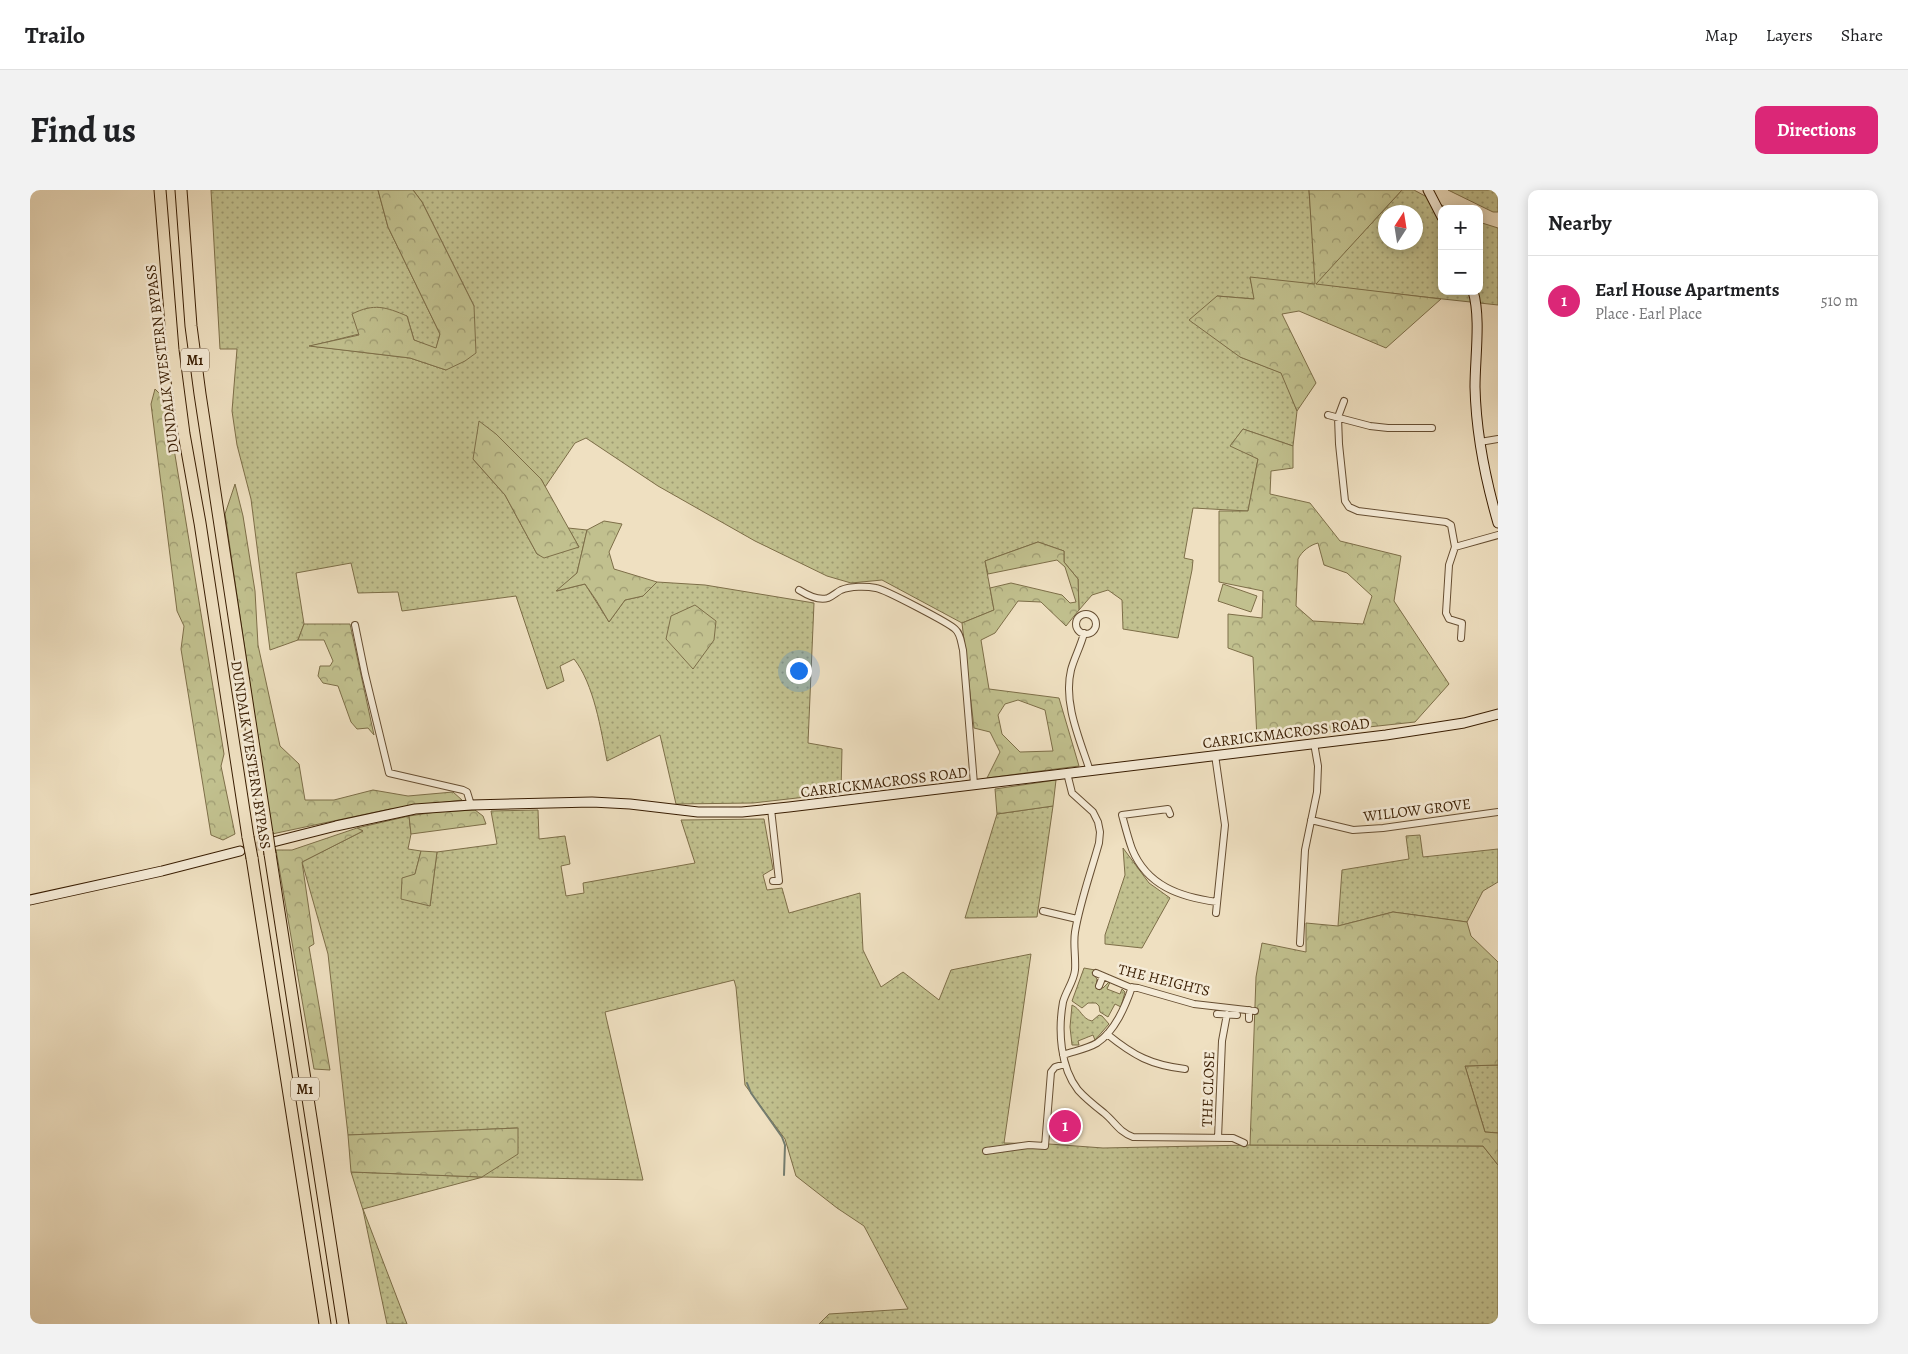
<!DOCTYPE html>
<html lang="en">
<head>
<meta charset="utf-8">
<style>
  :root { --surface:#fff; --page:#f2f2f2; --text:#202124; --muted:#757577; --line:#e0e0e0; --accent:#db2777 }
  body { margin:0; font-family:Alegreya,serif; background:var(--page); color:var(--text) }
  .controls { position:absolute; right:15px; top:15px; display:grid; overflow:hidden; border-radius:10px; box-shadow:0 2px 12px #0003 }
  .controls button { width:45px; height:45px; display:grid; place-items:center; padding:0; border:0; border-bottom:1px solid var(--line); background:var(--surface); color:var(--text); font:25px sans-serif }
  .compass { position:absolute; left:1348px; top:15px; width:45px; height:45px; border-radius:50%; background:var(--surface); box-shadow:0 2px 12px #0003; rotate:12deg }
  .you { position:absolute; left:768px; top:480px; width:18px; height:18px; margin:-12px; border:4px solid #fff; border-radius:50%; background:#1a73e8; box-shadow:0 0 0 8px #1a73e833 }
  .badge { display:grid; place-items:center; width:32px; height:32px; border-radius:50%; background:var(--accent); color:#fff; font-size:16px; font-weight:700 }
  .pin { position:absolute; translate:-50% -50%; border:2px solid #fff; box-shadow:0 1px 5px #0006 }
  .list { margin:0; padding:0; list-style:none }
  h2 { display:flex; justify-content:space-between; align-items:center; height:65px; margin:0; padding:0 20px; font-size:21px }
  h2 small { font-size:16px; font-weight:400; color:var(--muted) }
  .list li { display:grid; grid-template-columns:32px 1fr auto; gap:15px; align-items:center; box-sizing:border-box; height:90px; padding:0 20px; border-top:1px solid var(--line) }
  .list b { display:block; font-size:19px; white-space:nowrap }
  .list p { margin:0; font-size:16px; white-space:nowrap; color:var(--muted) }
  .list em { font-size:16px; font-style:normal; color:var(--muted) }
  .map { position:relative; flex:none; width:1468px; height:1134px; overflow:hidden; border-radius:10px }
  header { display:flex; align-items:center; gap:30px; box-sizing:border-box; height:70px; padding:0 25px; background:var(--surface); border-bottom:1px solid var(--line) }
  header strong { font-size:24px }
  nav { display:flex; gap:28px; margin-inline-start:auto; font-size:18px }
  .intro { display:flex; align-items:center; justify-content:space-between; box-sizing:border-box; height:120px; padding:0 30px }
  h1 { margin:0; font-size:35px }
  .button { padding:12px 22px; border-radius:10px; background:var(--accent); color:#fff; font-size:18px; font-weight:700 }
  main { display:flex; gap:30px; padding:0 30px }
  aside { flex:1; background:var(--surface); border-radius:10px; box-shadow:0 2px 12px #0003 }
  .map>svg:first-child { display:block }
</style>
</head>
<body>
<header>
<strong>Trailo</strong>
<nav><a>Map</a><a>Layers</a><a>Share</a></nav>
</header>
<div class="intro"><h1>Find us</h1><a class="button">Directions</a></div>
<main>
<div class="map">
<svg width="1468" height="1134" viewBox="0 0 1468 1134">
  <defs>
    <pattern id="grass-dots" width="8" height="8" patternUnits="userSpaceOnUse" patternTransform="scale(1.25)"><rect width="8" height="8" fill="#c1c08e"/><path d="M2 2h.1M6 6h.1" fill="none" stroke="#9e9b72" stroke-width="1.8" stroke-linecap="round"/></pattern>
    <pattern id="forest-crowns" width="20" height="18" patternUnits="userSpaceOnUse" patternTransform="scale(1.25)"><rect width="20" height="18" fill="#c1c08e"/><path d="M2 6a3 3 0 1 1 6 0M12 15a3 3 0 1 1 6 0" fill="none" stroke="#9e9b72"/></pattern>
  </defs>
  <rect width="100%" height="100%" fill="#efe0c1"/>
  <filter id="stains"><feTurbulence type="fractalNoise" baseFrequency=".004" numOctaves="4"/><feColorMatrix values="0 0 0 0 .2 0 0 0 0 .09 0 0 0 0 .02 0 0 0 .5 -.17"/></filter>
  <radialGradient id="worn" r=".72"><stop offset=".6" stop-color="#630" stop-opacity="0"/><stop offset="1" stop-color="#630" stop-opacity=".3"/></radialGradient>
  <path fill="url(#grass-dots)" stroke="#7d6e48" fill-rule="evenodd" d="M 181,0 L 348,0 L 358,37 L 410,144 L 406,159 L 384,150 L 377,126 L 329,144 L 281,156 L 380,168 L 416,180 L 444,116 L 392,12 L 383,0 L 1279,0 L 1286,93 L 1372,0 L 1384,0 L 1419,19 L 1412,19 L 1412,101 L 1449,101 L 1449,32 L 1468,38 L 1468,115 L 1220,88 L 1225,109 L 1187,106 L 1210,167 L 1252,183 L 1267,221 L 1263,256 L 1213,239 L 1201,255 L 1228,269 L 1218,321 L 1163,318 L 1154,368 L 1163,370 L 1162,380 L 1148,448 L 1093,439 L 1092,410 L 1078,400 L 1062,405 L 1049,420 L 1048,389 L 1034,372 L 1034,361 L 1008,352 L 955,371 L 964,420 L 932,433 L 852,390 L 821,393 L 797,386 L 725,351 L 628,296 L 556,248 L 545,253 L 515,297 L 511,289 L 443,269 L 475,305 L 507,364 L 549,357 L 538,338 L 557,340 L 547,383 L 527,401 L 555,394 L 579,432 L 595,410 L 613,406 L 627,392 L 675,395 L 784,413 L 778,553 L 812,559 L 811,603 L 723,613 L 646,614 L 630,545 L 577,571 C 571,540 564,494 544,469 L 530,476 L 534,491 L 517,499 L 486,406 L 372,421 L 368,402 L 328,403 L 321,373 L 266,383 L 274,434 L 268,450 L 240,460 L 221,309 L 207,255 L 202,221 L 207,159 L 190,159 ZM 1356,22 L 1386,22 L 1386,52 L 1356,52 Z
    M 1418,0 L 1468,0 L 1468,22 L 1463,22 Z
    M 1023,616 L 1007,727 L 935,728 L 967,624 Z
    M 508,620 L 509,649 L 535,646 L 540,674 L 531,676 L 536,706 L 554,703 L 553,693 L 665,673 L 651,630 L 734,629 L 743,679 L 733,685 L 737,700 L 752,698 L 759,723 L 830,703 L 833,760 L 851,797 L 873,782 L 909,810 L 921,780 L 1001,764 L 974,953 L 1019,954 L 1073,958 L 1220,955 L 1453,956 L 1468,975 L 1468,1134 L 789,1134 L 799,1124 L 878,1119 L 834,1036 L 807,1018 L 766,986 L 755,949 L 715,895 L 706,797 L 704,790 L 575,822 L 613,990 L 453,987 L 333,1019 L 377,1134 L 357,1134 L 333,1020 L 321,982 L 452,987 L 487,938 L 318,945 L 298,764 L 272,672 L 333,641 L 327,638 L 379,626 L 381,644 L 378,659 L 391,661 L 385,684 L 400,716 L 407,662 L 467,654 L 461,621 Z
    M 1390,645 L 1393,667 L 1468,659 L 1468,692 L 1453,701 L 1437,732 L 1363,722 L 1308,736 L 1312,680 L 1379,669 L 1376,646 Z
    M 1093,658 L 1119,693 L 1140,708 L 1112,758 L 1075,754 L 1075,745 L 1095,685 Z
    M 1054,778 L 1065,780 L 1064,785 L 1067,789 L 1066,796 L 1073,798 L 1079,792 L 1080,792 L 1077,799 L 1090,804 L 1092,799 L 1095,802 L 1091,817 L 1085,814 L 1078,827 L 1070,822 L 1069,816 L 1066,813 L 1058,813 L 1052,818 L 1042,811 Z
    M 1042,815 C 1051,819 1052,829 1062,831 L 1069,825 L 1072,826 L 1079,834 L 1065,850 L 1063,845 L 1048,851 L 1049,855 L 1042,855 L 1040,837 Z
    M 1468,875 L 1468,943 L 1455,942 L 1435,876 Z"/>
  <path fill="url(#forest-crowns)" stroke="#7d6e48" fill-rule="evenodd" d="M 348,0 L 383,0 L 392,12 L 444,116 L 446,163 L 435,171 L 416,180 L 380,168 L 279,156 L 329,145 L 322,124 C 344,113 356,117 377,126 L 384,150 L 406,158 L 410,144 L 358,37 Z
    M 1279,0 L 1372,0 L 1286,94 L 1411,109 L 1356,158 L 1269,121 L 1252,124 L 1286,193 L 1267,221 L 1251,183 L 1210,167 L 1159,130 L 1187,106 L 1224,109 L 1220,87 L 1285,94 Z
    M 125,199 L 136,210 L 194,564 L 191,576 L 205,644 L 193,650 L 181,645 L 151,459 L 154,436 L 147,421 L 121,214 Z
    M 449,231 L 466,244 L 511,289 L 549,357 L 514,368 L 507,364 L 475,305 L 443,269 Z
    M 1213,239 L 1263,256 L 1263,278 L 1241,281 L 1240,304 L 1280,313 L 1310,351 L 1371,366 L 1364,411 L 1419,494 L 1385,532 L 1227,549 L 1223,467 L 1198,458 L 1198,424 L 1232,428 L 1233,401 L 1189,392 L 1189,321 L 1218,321 L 1228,269 L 1200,256 ZM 1288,353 L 1294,375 L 1317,383 L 1342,406 L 1333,434 L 1283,431 L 1266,416 L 1268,369 C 1272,361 1280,355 1288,353 Z
    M 205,294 L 213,326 L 225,401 L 228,455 L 250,556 L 269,574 L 275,610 L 304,610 L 343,600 L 378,606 L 423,602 L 432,610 L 360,619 L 242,644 L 195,324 Z
    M 574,331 L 592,334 L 579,362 L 584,379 L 627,392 L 613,406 L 595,410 L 579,432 L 566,410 L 555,394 L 526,401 L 547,383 L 557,340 Z
    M 1008,352 L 1034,361 L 1034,372 L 1048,389 L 1049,420 L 1036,436 L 1011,412 L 988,411 L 965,443 L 951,450 L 959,499 L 1029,508 L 1049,576 L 957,588 L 970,562 L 960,542 L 944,538 L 932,433 L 964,420 L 960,398 L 981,393 L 1032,405 L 1040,413 L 1046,412 L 1035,377 L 1027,370 L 958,384 L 955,371 ZM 988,510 L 1015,520 L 1023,561 L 990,562 L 972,544 L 968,525 L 975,514 Z
    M 665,415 L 686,431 L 684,450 L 663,479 L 636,449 L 641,426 Z
    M 274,434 L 320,434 L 344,545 L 338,538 L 327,539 L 321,532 L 308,496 L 293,493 L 288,486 L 290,476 L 300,476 L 303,471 L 294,450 L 268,450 Z
    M 1026,590 L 1023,616 L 967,624 L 965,599 Z
    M 445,620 L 453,626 L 456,634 L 381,644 L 379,626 L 406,622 Z
    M 327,638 L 333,641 L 272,672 L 284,754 L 279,757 L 300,880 L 284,879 L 246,660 L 262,660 Z
    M 391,661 L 407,662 L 400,716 L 371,709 L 372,688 L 385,684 Z
    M 1363,722 L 1437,732 L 1441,746 L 1468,772 L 1468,875 L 1435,876 L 1455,942 L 1468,943 L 1468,975 L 1453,956 L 1220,955 L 1226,787 L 1232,753 L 1276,762 L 1276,733 L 1308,736 Z
    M 488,938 L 488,964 L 452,987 L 321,982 L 318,945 Z"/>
  <path fill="#c1c08e" stroke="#7d6e48" d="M 1193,394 L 1227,406 L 1221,422 L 1188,411 Z"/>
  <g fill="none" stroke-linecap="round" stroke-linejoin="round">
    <path stroke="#737c6f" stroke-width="2" d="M 717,893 L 721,903 L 752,947 L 755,955 L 754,985"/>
    <path stroke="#cbb99b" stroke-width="9" stroke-dasharray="9 4.5" stroke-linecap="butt" d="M 210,661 L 243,652"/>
    <defs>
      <path id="street" d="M 1314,211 L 1308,227 L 1309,254 L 1315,311 L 1319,317 L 1328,321 L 1416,332 L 1421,335 L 1425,357 L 1468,345
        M 1298,225 L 1340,236 L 1358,238 L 1402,238
        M 1450,252 L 1468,249
        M 1425,357 L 1419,375 L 1416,423 L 1419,429 L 1432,433 L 1431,448
        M 769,400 C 777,405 789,411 798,408 C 803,406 807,402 811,400 C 821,396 836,396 846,398 C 854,399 919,433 925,439 C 931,444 931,453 933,460 L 944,594
        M1046 434a10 10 0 1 1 20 0a10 10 0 1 1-20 0Z
        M 325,435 L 335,484 L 359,583 L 433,600 L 437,602 L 441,615
        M 1054,443 C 1051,456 1044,468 1041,480 C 1033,513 1050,550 1060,581
        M 1185,565 L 1195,635 L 1186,723
        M 1037,583 L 1042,603 L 1063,622 L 1068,632 L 1070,642 L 1069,653 C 1061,682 1050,712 1045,742 C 1043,755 1046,767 1045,780 C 1044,791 1036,801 1033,812 C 1028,840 1030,877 1048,900 C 1056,909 1065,916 1074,923 C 1085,932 1089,942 1103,947 L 1203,948 L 1214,953
        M 741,619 L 749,691 L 743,691
        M 1140,624 L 1138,619 L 1092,625 C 1095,636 1098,648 1102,659 C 1117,696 1150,707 1187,712
        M 1281,630 L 1323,640 L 1353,638 L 1468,622
        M 1013,721 L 1047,729
        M 1270,753 L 1275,660 L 1287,602 L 1288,576 L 1284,553
        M 1066,783 L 1099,797 L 1108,798 L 1164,814 L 1225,821
        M 1069,796 L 1073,786
        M 1187,824 L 1207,825
        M 1219,829 L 1219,820
        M 1077,844 C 1104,866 1121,875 1155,879
        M 1033,865 C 1044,861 1057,859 1067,853 C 1085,841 1095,817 1102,797
        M 1188,948 L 1192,851 L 1197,824
        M 956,961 L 999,955 L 1015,956 L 1021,882 L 1025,877 L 1035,874"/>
      <path id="secondary" d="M 1398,0 L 1412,27
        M 1443,101 C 1451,128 1445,167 1445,197 C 1446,243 1455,288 1468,333
        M 243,652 L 306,636 L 385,619 L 441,615 L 562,612 L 600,614 L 668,622 L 712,622 L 759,617 L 1356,545 L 1434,533 L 1468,524
        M 0,710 L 132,681 L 210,661"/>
      <path id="highway" d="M 130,0 L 143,160 L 154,244 L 170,333 L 218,647
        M 151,0 L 161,136 L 170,204 L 237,643
        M 240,664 L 313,1134
        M 222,668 L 295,1134"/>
    </defs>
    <use href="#street" stroke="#664e32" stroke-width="8"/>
    <use href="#secondary" stroke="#391d02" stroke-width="11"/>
    <use href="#highway" stroke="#391d02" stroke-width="13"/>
    <use href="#street" stroke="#f5ebd7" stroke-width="6"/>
    <use href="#secondary" stroke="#f5ebd7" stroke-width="9"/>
    <use href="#highway" stroke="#efe0c1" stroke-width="11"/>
    <defs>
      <path id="highway-bridge" d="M 237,643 L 240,664
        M 218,647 L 222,668"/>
    </defs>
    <use href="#highway-bridge" stroke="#391d02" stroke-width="13" stroke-linecap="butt"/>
    <use href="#highway-bridge" stroke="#efe0c1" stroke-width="11"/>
  </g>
  <g text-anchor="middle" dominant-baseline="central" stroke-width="5" stroke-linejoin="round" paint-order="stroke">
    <g fill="#f5ebd7" stroke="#715b42" stroke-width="1">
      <rect x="151" y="158.5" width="28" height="23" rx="4"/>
      <rect x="261" y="887.5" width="28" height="23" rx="4"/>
    </g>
    <g font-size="14" font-weight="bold" fill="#391d02">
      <text x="165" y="170">M1</text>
      <text x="275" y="899">M1</text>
    </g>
    <g font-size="15" fill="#391d02" stroke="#f5ebd7">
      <text transform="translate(132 169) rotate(-97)">DUNDALK WESTERN BYPASS</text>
      <text transform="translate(1256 543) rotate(-7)">CARRICKMACROSS ROAD</text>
      <text transform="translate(221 565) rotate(81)">DUNDALK WESTERN BYPASS</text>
      <text transform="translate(854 592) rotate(-7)">CARRICKMACROSS ROAD</text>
      <text transform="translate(1387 620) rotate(-7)">WILLOW GROVE</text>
      <text transform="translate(1134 790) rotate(14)">THE HEIGHTS</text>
      <text transform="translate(1178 899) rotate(-88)">THE CLOSE</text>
    </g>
  </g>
  <rect width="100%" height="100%" filter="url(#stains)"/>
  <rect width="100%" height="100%" fill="url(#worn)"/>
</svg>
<div class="controls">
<button>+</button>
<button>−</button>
</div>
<svg class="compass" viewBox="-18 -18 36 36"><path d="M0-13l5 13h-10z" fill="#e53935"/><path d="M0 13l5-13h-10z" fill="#757577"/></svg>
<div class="you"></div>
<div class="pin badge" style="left:1035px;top:936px">1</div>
</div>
<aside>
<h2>Nearby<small></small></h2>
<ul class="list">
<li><span class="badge">1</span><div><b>Earl House Apartments</b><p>Place · Earl Place</p></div><em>510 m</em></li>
</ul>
</aside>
</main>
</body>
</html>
